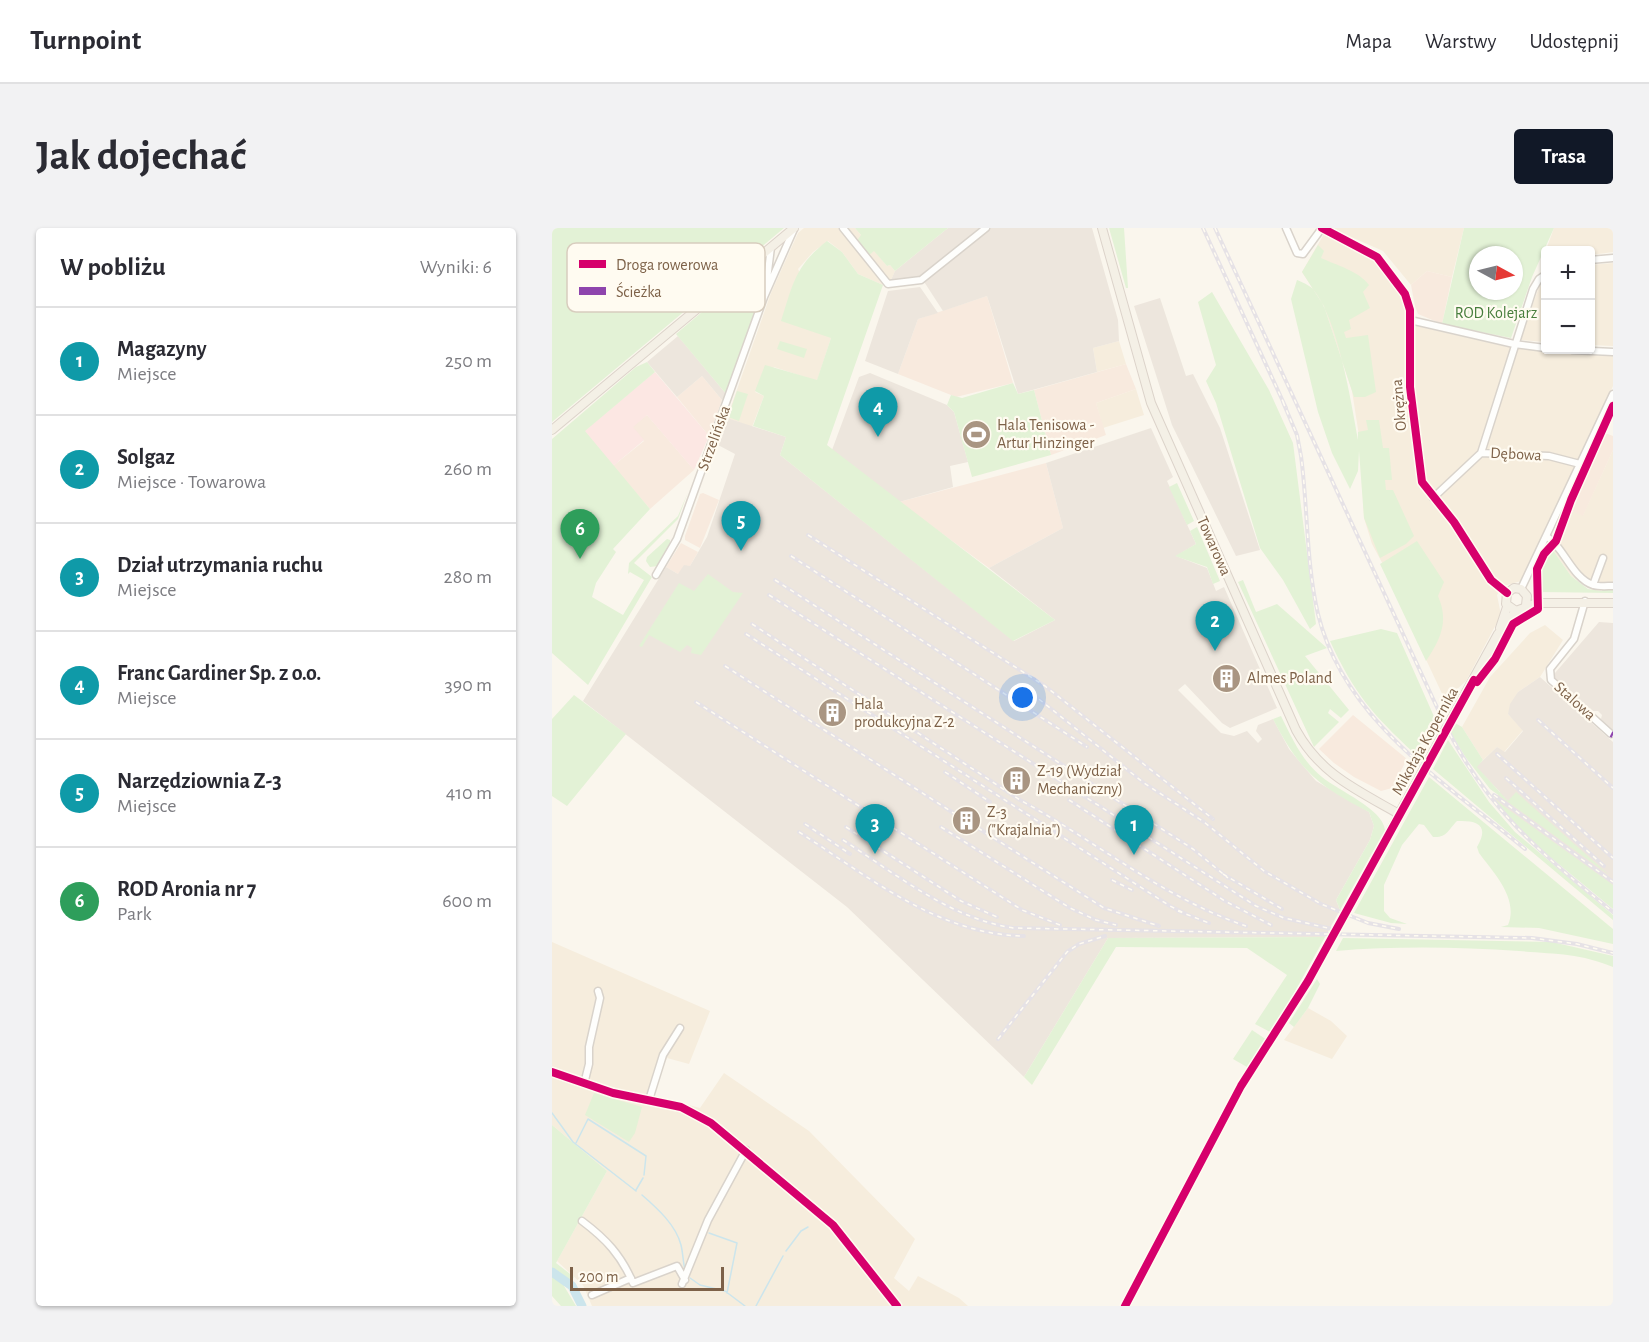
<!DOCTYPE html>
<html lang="pl">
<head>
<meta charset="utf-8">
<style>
  :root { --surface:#fff; --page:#f2f2f3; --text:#2b2b33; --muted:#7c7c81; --line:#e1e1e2; --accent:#111827 }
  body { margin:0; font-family:"Alegreya Sans",sans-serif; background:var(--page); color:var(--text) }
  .controls { position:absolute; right:18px; top:18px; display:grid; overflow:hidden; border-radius:6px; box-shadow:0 2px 4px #0004 }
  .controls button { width:54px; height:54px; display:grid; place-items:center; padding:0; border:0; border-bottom:2px solid var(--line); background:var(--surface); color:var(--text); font:30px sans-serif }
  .compass { position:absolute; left:917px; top:18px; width:54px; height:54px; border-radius:50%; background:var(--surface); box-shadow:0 2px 4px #0004; rotate:97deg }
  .scale { position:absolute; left:18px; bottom:15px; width:154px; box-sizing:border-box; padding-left:6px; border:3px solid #7d6148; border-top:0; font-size:16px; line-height:21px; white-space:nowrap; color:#7d6148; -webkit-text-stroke:4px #fffbf1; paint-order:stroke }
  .you { position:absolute; left:471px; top:470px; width:21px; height:21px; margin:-15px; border:4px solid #fff; border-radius:50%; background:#1a73e8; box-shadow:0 0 0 9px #1a73e833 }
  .badge { display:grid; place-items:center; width:39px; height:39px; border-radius:50%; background:var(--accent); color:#fff; font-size:20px; font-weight:700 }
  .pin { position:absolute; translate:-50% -50px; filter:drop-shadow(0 2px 3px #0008) }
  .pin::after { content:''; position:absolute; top:32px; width:21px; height:18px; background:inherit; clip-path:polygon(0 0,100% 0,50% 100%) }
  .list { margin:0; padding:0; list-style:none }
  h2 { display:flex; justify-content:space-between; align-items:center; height:78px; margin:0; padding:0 24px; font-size:26px }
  h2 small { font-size:20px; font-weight:400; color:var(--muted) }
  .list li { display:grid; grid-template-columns:39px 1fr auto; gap:18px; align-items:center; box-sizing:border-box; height:108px; padding:0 24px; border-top:2px solid var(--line) }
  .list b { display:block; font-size:22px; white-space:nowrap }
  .list p { margin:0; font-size:20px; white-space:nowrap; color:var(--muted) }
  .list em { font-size:20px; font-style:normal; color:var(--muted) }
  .map { position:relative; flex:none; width:1061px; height:1078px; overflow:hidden; border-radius:6px }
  header { display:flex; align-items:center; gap:36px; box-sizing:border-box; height:84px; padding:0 30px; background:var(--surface); border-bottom:2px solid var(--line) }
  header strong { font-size:28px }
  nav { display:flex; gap:33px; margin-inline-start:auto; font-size:21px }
  .intro { display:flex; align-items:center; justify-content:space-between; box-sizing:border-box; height:144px; padding:0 36px }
  h1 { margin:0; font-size:42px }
  .button { padding:15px 27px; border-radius:6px; background:var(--accent); color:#fff; font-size:21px; font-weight:700 }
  main { display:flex; gap:36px; padding:0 36px }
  aside { flex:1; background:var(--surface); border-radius:6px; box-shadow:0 2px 4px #0004 }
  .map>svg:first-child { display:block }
</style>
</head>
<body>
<header>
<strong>Turnpoint</strong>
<nav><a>Mapa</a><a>Warstwy</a><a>Udostępnij</a></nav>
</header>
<div class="intro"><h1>Jak dojechać</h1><a class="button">Trasa</a></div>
<main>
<aside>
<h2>W pobliżu<small>Wyniki: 6</small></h2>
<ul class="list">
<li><span class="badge" style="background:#0f9aa8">1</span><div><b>Magazyny</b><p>Miejsce</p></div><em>250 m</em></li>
<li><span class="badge" style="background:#0f9aa8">2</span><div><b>Solgaz</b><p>Miejsce · Towarowa</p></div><em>260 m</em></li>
<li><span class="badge" style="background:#0f9aa8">3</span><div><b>Dział utrzymania ruchu</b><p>Miejsce</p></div><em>280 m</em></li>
<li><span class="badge" style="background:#0f9aa8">4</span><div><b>Franc Gardiner Sp. z o.o.</b><p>Miejsce</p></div><em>390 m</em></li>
<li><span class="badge" style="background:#0f9aa8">5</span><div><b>Narzędziownia Z-3</b><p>Miejsce</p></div><em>410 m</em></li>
<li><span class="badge" style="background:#2e9e5b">6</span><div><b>ROD Aronia nr 7</b><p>Park</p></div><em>600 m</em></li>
</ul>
</aside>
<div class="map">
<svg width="1061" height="1078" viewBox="0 0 1061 1078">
  <rect width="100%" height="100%" fill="#faf6ed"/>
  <path fill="#f6eddd" d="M 252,0 L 303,0 L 309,7 L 316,28 L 322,22 L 335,38 L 338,37 L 343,43 L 339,52 L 331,57 L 306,46 L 290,24 L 276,13 L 261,24 L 246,41 L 279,110 L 265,153 L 222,139 L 203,164 L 212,168 L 200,199 L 175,190 L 219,65 L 246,5 Z
    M 779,0 L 912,0 L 900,49 L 875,43 L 859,57 L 831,23 Z
    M 1002,0 L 1061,0 L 1061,24 L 1039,27 L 1038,22 L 994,22 Z
    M 772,6 L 812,23 L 837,45 L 855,75 L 856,96 L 956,119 L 1061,128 L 1061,158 L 969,353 L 952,358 L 945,367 L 949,387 L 914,453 L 893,472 L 848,376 L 847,366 L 820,316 L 812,290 L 808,214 L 800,163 L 772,78 L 750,44 Z
    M 1061,35 L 1061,118 L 1039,117 L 1039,37 Z
    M 993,53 L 993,114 L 970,112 L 969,109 L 987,59 Z
    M 567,113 L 574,136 L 545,144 L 541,120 Z
    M 584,161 L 592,187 L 551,200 L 544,175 Z
    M 1061,222 L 1061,361 L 1042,363 L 1019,348 L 1000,321 L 1007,312 L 1018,282 L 1031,287 Z
    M 993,397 L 1011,412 L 988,449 L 966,464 L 956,486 L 971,502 L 952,524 L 945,519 L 931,532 L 910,499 L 938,449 L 978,405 Z
    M 0,714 L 158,783 L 137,836 L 115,830 L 100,867 L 148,880 L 172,845 L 257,903 L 363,1011 L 342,1050 L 357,1063 L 366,1048 L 407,1070 L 416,1078 L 40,1078 L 31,1057 L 5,1033 L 55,943 L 0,897 Z
    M 756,780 L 779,793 L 795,808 L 780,831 L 732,812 Z"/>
  <path fill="#f8eade" d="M 875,43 L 900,49 L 890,96 L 866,86 L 863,78 L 859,57 Z
    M 435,68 L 461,155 L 404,169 L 346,146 L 366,91 Z
    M 574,136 L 584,161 L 544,175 L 554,207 L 499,227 L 482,162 Z
    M 150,148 L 170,172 L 157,208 L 125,169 Z
    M 95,187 L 142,242 L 98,281 L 61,238 L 92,213 L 80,199 Z
    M 1053,205 L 1061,208 L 1061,222 L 1031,288 L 1018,282 Z
    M 494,235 L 511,300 L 437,340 L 347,274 Z
    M 151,265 L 167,272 L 148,320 L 133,312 L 133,308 L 148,266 Z
    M 129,315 L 146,324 L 138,338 L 126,346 L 114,339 Z
    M 801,487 L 855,531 L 840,560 L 829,563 L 802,549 L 782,535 L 767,521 Z"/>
  <path fill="#ede6dd" d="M 396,0 L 540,0 L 566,92 L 567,113 L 541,120 L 545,144 L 466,166 L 435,68 L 391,83 L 369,49 L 339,52 L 343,43 Z
    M 368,59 L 386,85 L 366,91 L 346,146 L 313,133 L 336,63 Z
    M 608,70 L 634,148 L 641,146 L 668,200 L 708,322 L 684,328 L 620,197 L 582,78 Z
    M 126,108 L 175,167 L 170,172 L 150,148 L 125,169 L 95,134 Z
    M 318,145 L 395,177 L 402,184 L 416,234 L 398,238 L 401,259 L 347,274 L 280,222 L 307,149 Z
    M 175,190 L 234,209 L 228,227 L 462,413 L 503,392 L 437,340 L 511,300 L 494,235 L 599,200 L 621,249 L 615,253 L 644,316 L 624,328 L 655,340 L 664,363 L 672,359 L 725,480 L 678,500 L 670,495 L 633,456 L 626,462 L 669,505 L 682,508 L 695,503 L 706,515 L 710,511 L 704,503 L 706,497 L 721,491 L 737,521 L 764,553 L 817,584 L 822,598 L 818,612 L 784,672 L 788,682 L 773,709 L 556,710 L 472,849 L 295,679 L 31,473 L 114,339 L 126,346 L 132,337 L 138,338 L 155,309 L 183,226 L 166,217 Z
    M 1047,394 L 1061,395 L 1061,502 L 1049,491 L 1050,487 L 1046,483 L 1041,483 L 1002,450 L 1003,445 Z
    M 988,449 L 1061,514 L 1061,677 L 978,609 L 942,571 L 948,564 L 924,539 L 945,519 L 953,524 L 971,503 L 956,486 L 958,476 L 966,464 Z"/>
  <path fill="#fce7e3" d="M 103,144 L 157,208 L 142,242 L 95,187 L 81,199 L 92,212 L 61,238 L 32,203 Z"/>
  <path fill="#e3f2d6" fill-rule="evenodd" d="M 0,0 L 232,0 L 0,194 Z
    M 303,0 L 396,0 L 343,43 L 338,37 L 335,38 L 322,23 L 316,28 L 304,14 L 309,7 Z
    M 557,0 L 572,0 L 576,60 L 574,60 Z
    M 912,0 L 1002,0 L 980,49 L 959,110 L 890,96 ZM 926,27 L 962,27 L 962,63 L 926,63 Z
    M 275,13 L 290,24 L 306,46 L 331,57 L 275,217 L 503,392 L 461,413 L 228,227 L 234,209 L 201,198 L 212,168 L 203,163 L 213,137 L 265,152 L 279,110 L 229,93 C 241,56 243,38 275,13 Z
    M 766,17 L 772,23 L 769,30 C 784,37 807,43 817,57 L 811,64 L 818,80 L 797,92 L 799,101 L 792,104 L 794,110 L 816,107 L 824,164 L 813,169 L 802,169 L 772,78 L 750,44 Z
    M 203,39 L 211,39 L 213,41 L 212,56 L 175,167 L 124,106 Z
    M 745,52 C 750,54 757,57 761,61 C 786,91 799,173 806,212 L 806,204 L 816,202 L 814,192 L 827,192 L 831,220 L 837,220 L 840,252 L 833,252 L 834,262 L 841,262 L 862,308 L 854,316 L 828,330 L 812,290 L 807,223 L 806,243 L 798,261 L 780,225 L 766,184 L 739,71 Z
    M 660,64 L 717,162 L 741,215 L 764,396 L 758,401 L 731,352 L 708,320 L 664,175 L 654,153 L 664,137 L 646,74 Z
    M 228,113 L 255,121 L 252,130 L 225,121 Z
    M 95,134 L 103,144 L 33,203 L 98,281 L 61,321 L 64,324 L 44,355 L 40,369 L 71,387 L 92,352 L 78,344 L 76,346 L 77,335 L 126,288 L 136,264 L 126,291 L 82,335 L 100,349 L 36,457 L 0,425 L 0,211 L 84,139 Z
    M 461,155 L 466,166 L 482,162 L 499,227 L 420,249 L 402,184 L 395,177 L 399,167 L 410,170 Z
    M 185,163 L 196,166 L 187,193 L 176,189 Z
    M 625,255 L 642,293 L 635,297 L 617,259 Z
    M 645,299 L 668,353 L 661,356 L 655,339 L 623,328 L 644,316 L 638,303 Z
    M 115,311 L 118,312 L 118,317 L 106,338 L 98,339 L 94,333 L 95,329 Z
    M 865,313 L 892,354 L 886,368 C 897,393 889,411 874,433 L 828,336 Z
    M 1000,321 L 1019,348 L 1036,361 L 1050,363 L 1051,360 L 1061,361 L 1061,365 L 988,364 C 983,347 990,333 1000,321 Z
    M 156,346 L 181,364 L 191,365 L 149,427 L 139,425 L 140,420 L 135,417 L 128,424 L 97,407 L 90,419 L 87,418 L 127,355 L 142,363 Z
    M 691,352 L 704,384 L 725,376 L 775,420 L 753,428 L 797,482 L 789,490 L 778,481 L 776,485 L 787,494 L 762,519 L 686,354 Z
    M 829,401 L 845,405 L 884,493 L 862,525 C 820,486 802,465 778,413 Z
    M 22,467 L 74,506 L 15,578 L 0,568 L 0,491 Z
    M 729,488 C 740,510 750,533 770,549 C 787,563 831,581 833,602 L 788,682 L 784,672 L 818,612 L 822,598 L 817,584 C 766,558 747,542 721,491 Z
    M 903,495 L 910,499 L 931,532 L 925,539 L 956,573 L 964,564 L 1057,647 L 938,561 L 914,530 L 898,504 Z
    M 896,512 L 937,574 L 963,604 L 1061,687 L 1061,692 L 881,541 Z
    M 877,549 L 1061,701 L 1061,716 L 987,700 L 949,699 L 956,697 C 967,671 942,645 927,625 L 925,619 C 938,597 925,592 905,593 C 896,602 895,610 881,609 L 872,597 L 867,596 L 850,617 L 832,657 L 832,683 L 838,690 L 855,696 L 839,695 L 802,685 Z
    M 942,571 L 1061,657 L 1061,681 L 986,619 L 944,576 Z
    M 773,709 L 720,805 L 703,796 L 735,747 L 695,720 L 564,719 L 480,857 L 472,849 L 556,710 Z
    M 791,710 L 1000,714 L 1061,728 L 1061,739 C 1028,725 1002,726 967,723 C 906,719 845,718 784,723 Z
    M 765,751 L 768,756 L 756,780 L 742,799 L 737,795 Z
    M 700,802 L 715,812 L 695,839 L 681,831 Z
    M 42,865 L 90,879 L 83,905 L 77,914 L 33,887 Z
    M 0,897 L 55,943 L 4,1035 L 22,1049 L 12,1058 L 24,1078 L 9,1078 L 0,1068 Z"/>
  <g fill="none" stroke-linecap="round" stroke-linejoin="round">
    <path stroke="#cce5ec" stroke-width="1.5" d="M 0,885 L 21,914 L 84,963
      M 24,915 L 36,891 L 94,928 L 92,947
      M 84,962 L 91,950
      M 90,967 C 105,980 124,997 129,1017 C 131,1025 131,1034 133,1042
      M 157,1005 L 185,1015 L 175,1065
      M 234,1023 L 249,1003 L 256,999
      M 138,1050 L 148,1057 L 173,1063 L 193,1078
      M 204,1078 L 231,1028"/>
    <path stroke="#cce5ec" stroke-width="9" d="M 0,1044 L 20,1058 L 30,1078"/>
    <defs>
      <path id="minor" d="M 291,0 L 336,56 L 369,52 L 434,0
        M 734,0 L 745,25 L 751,26 L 770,0
        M 770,0 L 825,29 L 853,66 L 858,82 L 858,159 L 870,254 L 902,294 L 939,352 L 955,365
        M 1038,32 L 1061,30
        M 214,60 L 219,19
        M 858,92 L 962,116 L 993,120
        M 1020,122 L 1061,124
        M 929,225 L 981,61 L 987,51 L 993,47
        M 881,270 L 929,225 L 997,228 L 1028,236
        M 994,308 C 1012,319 1020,350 1041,357 C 1047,359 1055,358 1061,358
        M 104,347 L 125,311 L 212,69 L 242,1
        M 1041,357 L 1051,330
        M 969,361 L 1061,166
        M 1033,373 L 1022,411 L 998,441 L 999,452 L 1059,506
        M 0,844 L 61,865 L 129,879 L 159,895 L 281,997 L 345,1078
        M 32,856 L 37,836 L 37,819 L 48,770 L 46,763
        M 97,872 L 111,827 L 128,800
        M 30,993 C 54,1011 69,1027 81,1055 L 125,1038 L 133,1052
        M 130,1056 L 156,992 L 194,922
        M 40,1067 L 79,1050
        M 573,1078 L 689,858 L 756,753 L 847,586"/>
      <path id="major" d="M 550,0 L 599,175 L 744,502 C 768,546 805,562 847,586 L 946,406 L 964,383
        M 0,202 L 242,0
        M 974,377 L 975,368 L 969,361 L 962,360 L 955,365 L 954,376 L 964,383 L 985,375 L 1061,375
        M 948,400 L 955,379"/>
    </defs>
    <use href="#minor" stroke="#d9d3cb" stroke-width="9"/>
    <use href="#major" stroke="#dcd3ca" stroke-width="10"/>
    <use href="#minor" stroke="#fefefc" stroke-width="6"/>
    <use href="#major" stroke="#f4f0e6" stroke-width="8"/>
    <defs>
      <path id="rail" d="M 651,0 L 734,180
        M 663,0 L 889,488 C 931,578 986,623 1061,684
        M 731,174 L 745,207 L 749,228 C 756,280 754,335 766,386 C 792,493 894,555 973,621
        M 256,307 L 493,458 L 661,591
        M 239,328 L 535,519
        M 223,352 L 641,621 L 676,650
        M 217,367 L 704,678 L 732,690 L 780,701
        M 200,396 L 468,572 C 544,613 611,670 694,698
        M 194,406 L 618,678 L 634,686
        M 173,438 L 403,586
        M 473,460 L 592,555 L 652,594 L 712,643 L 769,676 L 816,695 L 847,701
        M 144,474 L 470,682 L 508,697
        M 986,492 L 1061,560
        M 945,526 L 1061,630
        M 393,544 L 438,574
        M 954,550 L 1052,638
        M 942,567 L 1061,654
        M 517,572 L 673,673 L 719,697
        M 253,596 L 298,626
        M 294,599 L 409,673 L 445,689
        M 389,599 L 518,680 L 544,692 L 564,697
        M 426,600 L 552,680 L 607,698
        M 247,604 C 317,649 387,707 472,708
        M 291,612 C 344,646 397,690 461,700 L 980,710 L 1025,716 L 1061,725
        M 671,646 L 730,681
        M 560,652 L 580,662
        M 626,683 L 657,695
        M 446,811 L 515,724 L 527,716 L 553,708"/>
    </defs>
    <use href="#rail" stroke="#e6e2e6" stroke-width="4"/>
    <use href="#rail" stroke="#fffbf1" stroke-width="1.5" stroke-dasharray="4.5" stroke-linecap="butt"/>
    <path stroke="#8e44ad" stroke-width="6" stroke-dasharray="12 6" stroke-linecap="butt" d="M 1059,506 L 1061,507"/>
    <defs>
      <path id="cycleway" d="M 770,0 L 825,29 L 853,66 L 858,82 L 858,159 L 870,254 L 902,294 L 939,352 L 955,365
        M 0,844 L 61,865 L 129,879 L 159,895 L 281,997 L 345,1078
        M 573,1078 L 689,858 L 756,753 L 922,452 L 925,454 L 943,431 L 961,396 L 986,381 L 985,341 L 992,326 L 1004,313 L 1019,272 L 1061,178"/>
    </defs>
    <use href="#cycleway" stroke="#fffbf1" stroke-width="11"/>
    <use href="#cycleway" stroke="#d6006c" stroke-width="8"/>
  </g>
  <defs>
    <symbol id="stadium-disc" viewBox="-11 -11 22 22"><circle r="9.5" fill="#a99582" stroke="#fffbf1"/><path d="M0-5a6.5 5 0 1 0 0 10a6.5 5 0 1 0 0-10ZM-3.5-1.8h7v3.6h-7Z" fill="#fff"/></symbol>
    <symbol id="building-disc" viewBox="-11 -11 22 22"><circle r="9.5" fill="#a99582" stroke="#fffbf1"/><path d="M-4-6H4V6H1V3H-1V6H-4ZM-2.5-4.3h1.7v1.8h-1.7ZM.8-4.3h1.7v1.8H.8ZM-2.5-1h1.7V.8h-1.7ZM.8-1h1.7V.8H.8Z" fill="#fff"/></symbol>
  </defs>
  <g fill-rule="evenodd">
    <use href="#stadium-disc" x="408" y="190" width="33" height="33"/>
    <use href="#building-disc" x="658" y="434" width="33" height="33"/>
    <use href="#building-disc" x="264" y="468" width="33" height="33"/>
    <use href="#building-disc" x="448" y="536" width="33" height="33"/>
    <use href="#building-disc" x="398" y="576" width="33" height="33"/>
  </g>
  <g text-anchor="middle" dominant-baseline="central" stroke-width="4.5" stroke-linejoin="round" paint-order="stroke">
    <g font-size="16" fill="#477e3c" stroke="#fffbf1">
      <text x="944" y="85">ROD Kolejarz</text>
    </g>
    <g font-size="16" fill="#7d6148" stroke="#fffbf1">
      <text transform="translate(847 177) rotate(-95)">Okrężna</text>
      <text transform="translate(162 210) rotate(-70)">Strzelińska</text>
      <text transform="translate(964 226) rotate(3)">Dębowa</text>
      <text transform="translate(662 318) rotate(66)">Towarowa</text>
      <text transform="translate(1023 473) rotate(42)">Stalowa</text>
      <text transform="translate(873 513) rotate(-61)">Mikołaja Kopernika</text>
    </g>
    <g font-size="16" fill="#7d6148" stroke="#fffbf1" text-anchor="start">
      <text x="445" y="197">Hala Tenisowa -<tspan x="445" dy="18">Artur Hinzinger</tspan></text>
      <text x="695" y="450">Almes Poland</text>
      <text x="302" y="476">Hala<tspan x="302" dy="18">produkcyjna Z-2</tspan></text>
      <text x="485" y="543">Z-19 (Wydział<tspan x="485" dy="18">Mechaniczny)</tspan></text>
      <text x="435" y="584">Z-3<tspan x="435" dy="18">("Krajalnia")</tspan></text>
    </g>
  </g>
  <rect x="15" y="15" width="198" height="69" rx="9" fill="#fffbf1" stroke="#d8cdbe" stroke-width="1.5"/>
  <rect x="27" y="32" width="27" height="8" fill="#d6006c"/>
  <rect x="27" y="59" width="27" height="8" fill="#8e44ad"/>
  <g font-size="16" fill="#7d6148">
    <text x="64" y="42">Droga rowerowa</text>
    <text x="64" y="69">Ścieżka</text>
  </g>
</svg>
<div class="controls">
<button>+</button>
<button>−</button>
</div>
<svg class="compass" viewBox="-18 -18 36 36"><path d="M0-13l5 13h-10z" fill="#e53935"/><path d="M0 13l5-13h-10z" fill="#7c7c81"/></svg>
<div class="scale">200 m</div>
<div class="you"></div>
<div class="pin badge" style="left:582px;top:627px;background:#0f9aa8">1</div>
<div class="pin badge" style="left:663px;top:423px;background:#0f9aa8">2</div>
<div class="pin badge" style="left:323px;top:626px;background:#0f9aa8">3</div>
<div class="pin badge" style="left:326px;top:209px;background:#0f9aa8">4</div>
<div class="pin badge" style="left:189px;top:323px;background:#0f9aa8">5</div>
<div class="pin badge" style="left:28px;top:331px;background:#2e9e5b">6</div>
</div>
</main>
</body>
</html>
